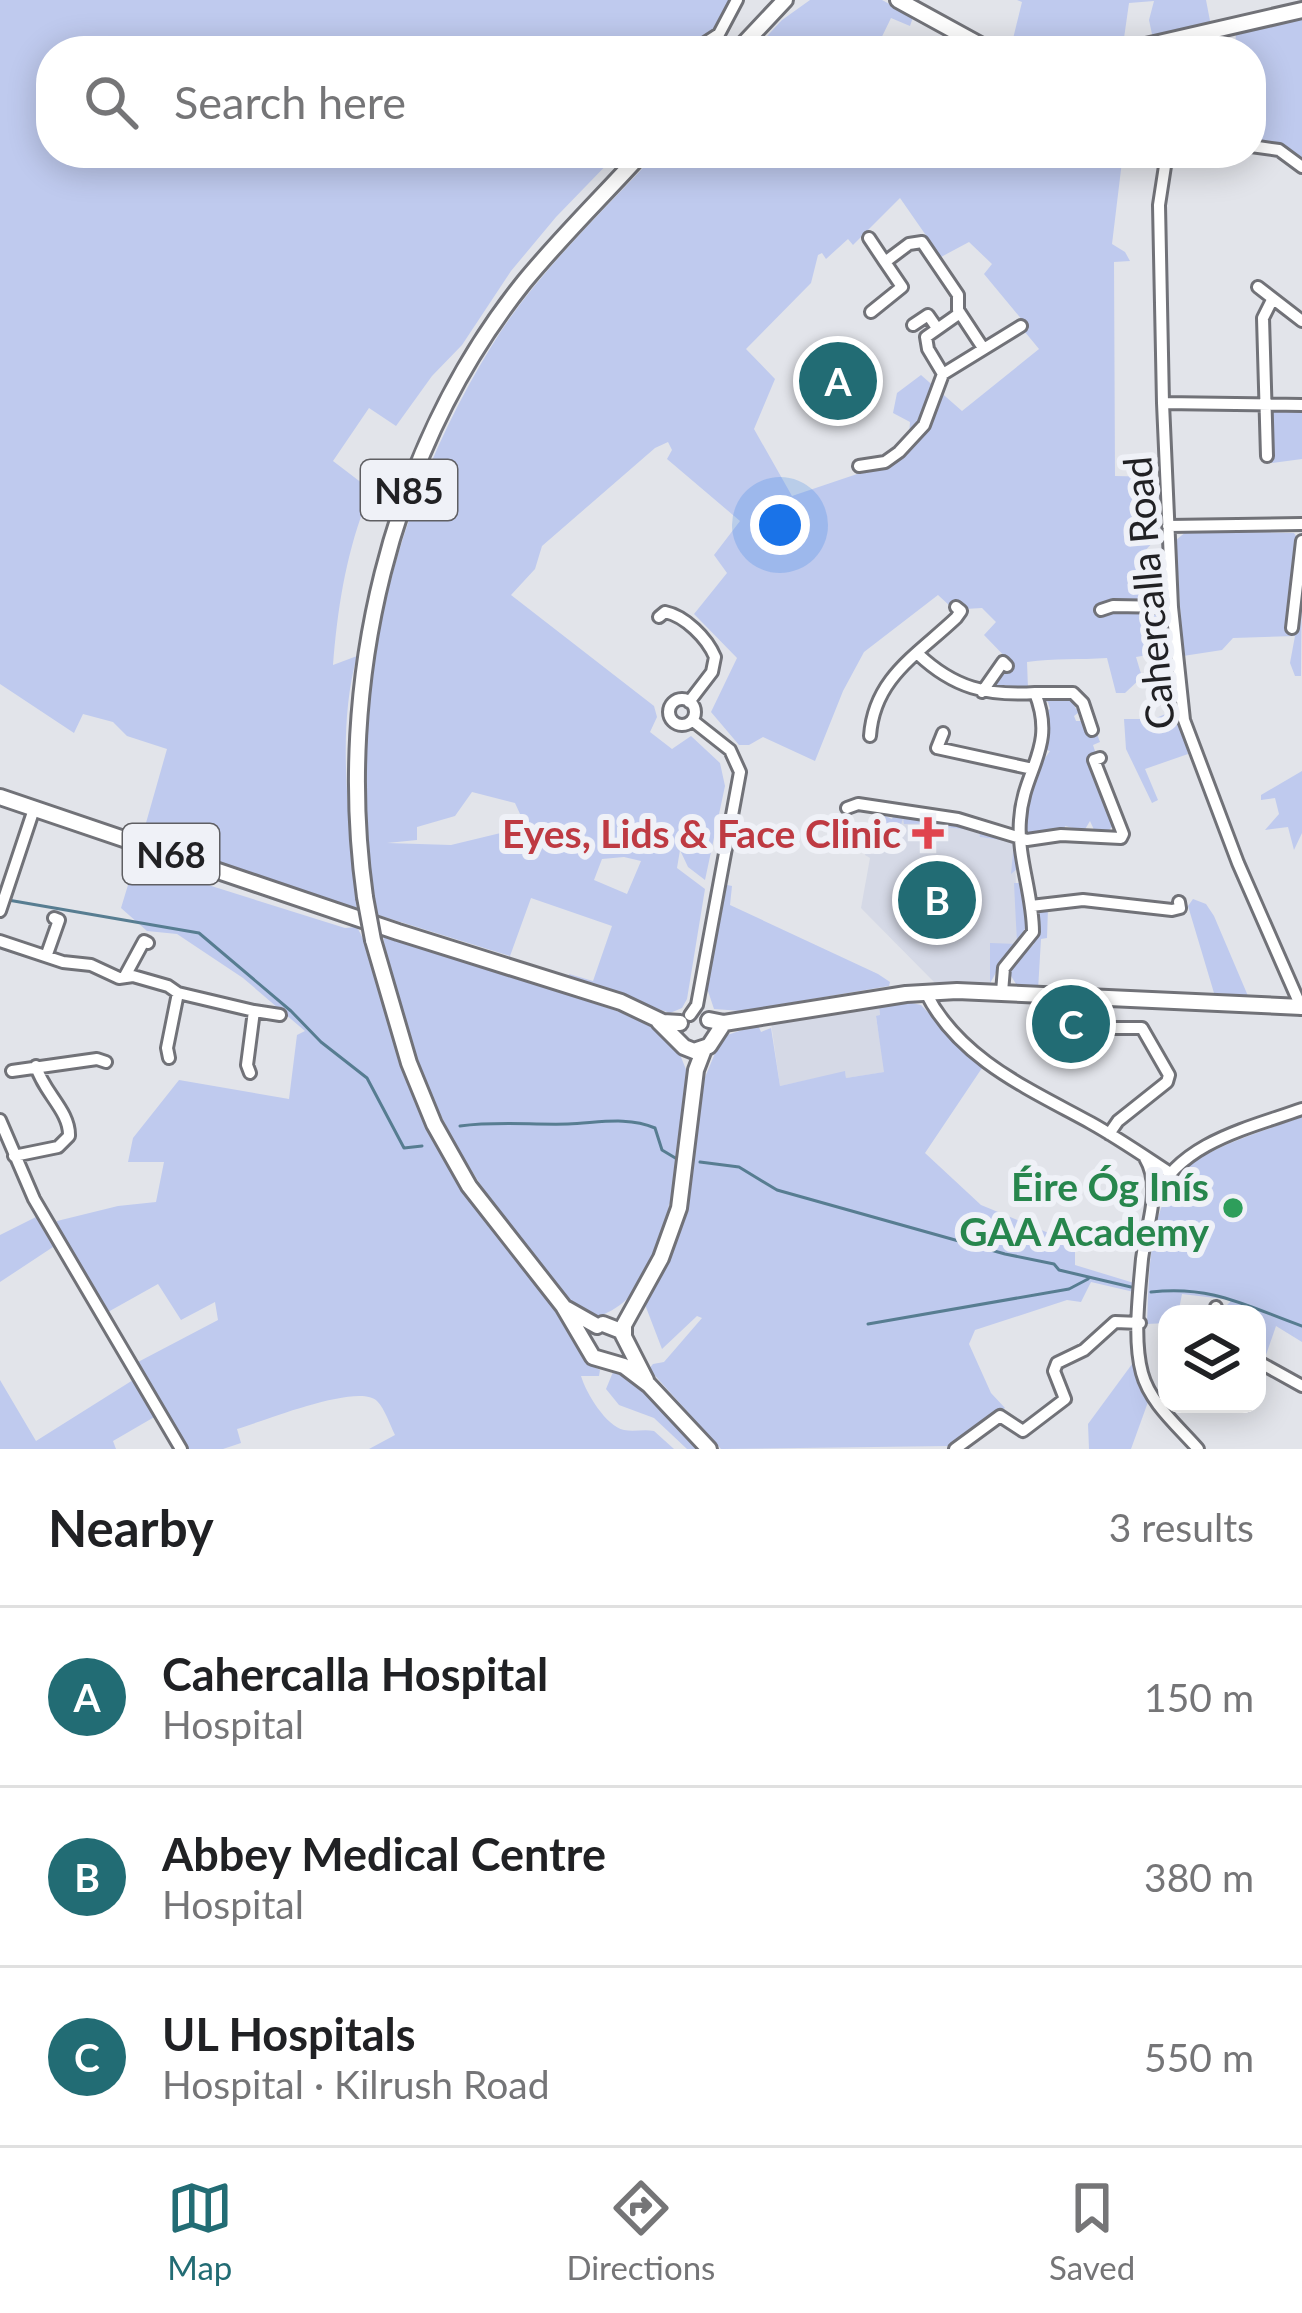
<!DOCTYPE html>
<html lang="en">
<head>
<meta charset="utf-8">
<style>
  :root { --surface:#fff; --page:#f6f6f6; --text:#202124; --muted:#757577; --line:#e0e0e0; --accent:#226c74 }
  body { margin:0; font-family:Lato,sans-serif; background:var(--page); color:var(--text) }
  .controls { position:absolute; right:36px; bottom:36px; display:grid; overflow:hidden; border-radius:24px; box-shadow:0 6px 30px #0003 }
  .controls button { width:108px; height:108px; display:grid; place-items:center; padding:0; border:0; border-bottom:3px solid var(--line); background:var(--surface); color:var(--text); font:60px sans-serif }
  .you { position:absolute; left:780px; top:525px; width:42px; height:42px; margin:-30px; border:9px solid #fff; border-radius:50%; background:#1a73e8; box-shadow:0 0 0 18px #1a73e833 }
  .badge { display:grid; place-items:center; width:78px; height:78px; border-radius:50%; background:var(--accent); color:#fff; font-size:39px; font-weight:700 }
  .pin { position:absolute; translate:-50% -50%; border:6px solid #fff; box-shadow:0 3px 12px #0006 }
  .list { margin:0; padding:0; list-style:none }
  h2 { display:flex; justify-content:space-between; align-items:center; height:156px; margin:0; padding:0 48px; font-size:51px }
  h2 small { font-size:39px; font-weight:400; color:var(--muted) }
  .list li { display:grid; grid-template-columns:78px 1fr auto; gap:36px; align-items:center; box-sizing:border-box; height:180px; padding:0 48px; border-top:3px solid var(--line) }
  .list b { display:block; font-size:45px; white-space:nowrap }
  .list p { margin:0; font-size:39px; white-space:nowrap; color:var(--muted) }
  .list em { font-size:39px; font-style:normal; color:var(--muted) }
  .icon { flex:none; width:66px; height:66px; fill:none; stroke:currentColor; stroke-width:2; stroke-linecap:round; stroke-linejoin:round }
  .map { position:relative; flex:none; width:1302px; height:1449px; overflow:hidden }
  .search { position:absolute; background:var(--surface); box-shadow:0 6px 30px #0003; left:36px; right:36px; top:36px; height:132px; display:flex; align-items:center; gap:30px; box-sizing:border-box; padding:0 42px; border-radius:48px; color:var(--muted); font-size:45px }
  .sheet { height:696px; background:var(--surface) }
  nav { display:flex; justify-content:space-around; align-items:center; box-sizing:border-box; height:168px; border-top:3px solid var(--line); background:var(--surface); font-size:33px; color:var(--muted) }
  nav a { display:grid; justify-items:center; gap:6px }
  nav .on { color:var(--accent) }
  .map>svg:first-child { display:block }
</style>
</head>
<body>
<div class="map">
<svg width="1302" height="1449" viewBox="0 0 1302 1449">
  <rect width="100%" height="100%" fill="#e2e4ea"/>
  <path fill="#d5d9e6" d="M 902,818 L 945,823 L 946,827 L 980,831 L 980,837 L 1015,842 L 1017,945 L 991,944 L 990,985 L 936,984 L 861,908 L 870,858 L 865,855 L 870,833 L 898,835 Z
    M 879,1006 L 880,1016 L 876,1017 L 885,1072 L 846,1078 L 845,1072 L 780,1086 L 771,1023 Z"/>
  <path fill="#bfcaee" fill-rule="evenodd" d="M 0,0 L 734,0 C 717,28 707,40 676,51 L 51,51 L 51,153 L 618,153 L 556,217 L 511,271 L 462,345 L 432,376 L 396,426 L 369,408 L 333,461 L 371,490 C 347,548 338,603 333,665 L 357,656 C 335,736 351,829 357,911 L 142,837 L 167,749 L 127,736 L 113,722 L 83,714 L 74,733 L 0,684 Z
    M 810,0 L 882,0 L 913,17 L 910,26 L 891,18 L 875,51 L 753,51 L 782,20 Z
    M 1017,0 L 1206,0 L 1211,26 L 1153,39 L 1149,20 L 1154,1 L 1129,3 L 1123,45 L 1096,51 L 1010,51 L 1022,2 Z
    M 1302,16 L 1302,162 L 1290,151 L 1251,142 L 1251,51 L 1235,51 L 1236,32 Z
    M 657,153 L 1050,153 L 1055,156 L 1058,153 L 1123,153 L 1112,244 L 1125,252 L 1130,261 L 1114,262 L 1115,476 L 1158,477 L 1159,535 L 1145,551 L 1166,584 L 1171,651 L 1136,657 L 1142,677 L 1125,693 L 1116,693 L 1107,658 C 1079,660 1055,658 1027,662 L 1028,689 L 1012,690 L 1012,686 L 996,685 L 995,689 L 990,688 L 1003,670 L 1013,665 L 984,635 L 996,622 L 982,608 L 965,609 L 957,601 L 950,606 L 938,595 L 864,652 L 843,691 L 815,761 L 763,737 L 749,745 L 739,745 L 711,712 L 737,658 L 694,614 L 727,573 L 714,555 L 740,521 L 667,459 L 672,450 L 668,442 L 655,448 L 542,546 L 535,569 L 511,595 L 654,706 L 657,717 L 650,732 L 672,749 L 691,736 L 720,763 L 725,786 L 705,880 L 688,867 L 680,850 L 677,868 L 705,889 L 687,999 L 682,1008 L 670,1013 L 571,979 L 569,974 L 593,981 L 612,926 L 531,898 L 510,956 L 378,915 C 339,721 388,514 491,347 C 535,274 600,215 657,153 ZM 900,198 L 941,257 L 969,242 L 992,264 L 984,274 L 1028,327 L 1025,332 L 1039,349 L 962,411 L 921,375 L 897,393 L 893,413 L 910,422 L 909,436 L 866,471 L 792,496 L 754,429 L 775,379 L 746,349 L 811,283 L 818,255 L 822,253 L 826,259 L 848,239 L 853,245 ZM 472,792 L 515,803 L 526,827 L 451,845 L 387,843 L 417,840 L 417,827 L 455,816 ZM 624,857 L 641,861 L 627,894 L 594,880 L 602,859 Z
    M 1274,408 L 1302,408 L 1302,459 L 1272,463 L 1269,416 Z
    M 1187,531 L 1294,533 L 1302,545 L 1301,676 L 1295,676 L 1290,663 L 1295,636 L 1233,638 L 1222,650 L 1183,656 L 1176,540 Z
    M 1066,693 L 1079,702 L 1074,704 L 1076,709 L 1082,710 L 1074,716 L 1076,721 L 1081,721 L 1090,735 L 1097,734 L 1100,742 L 1093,745 L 1096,754 L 1089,757 L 1113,826 L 1106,833 L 1095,832 L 1090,821 L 1084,831 L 1065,826 L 1064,832 L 1027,836 L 1027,799 L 1036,771 L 1050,751 L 1047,750 L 1045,712 L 1050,709 L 1048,702 L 1042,700 Z
    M 1177,709 L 1188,754 L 1145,769 L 1158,800 L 1152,803 L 1126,749 L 1124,719 L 1154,719 Z
    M 1302,771 L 1302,833 L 1294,850 L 1288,827 L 1265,830 L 1279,814 L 1275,798 L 1261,800 L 1261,795 Z
    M 874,811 L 892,819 L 894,814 L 942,819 L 1016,840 L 1019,867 L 1011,874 L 1014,842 L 980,837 L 979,831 L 945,827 L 945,823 L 904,824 L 903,818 L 898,835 L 870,833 Z
    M 135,862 L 345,928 L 357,927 C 377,963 383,1009 397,1049 C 432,1149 487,1236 561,1311 C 578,1328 576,1359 600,1370 L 599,1376 L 581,1376 C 586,1393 606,1426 624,1430 C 634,1432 644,1429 654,1431 L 674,1449 L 369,1449 L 395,1435 C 390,1425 385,1409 377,1401 C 359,1382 261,1422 237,1429 L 241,1443 L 223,1449 L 187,1449 L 138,1362 L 218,1320 L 215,1302 L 181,1320 L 158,1284 L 108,1312 L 57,1229 L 57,1221 L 118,1206 L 156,1202 L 164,1162 L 128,1162 L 133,1138 L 179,1080 L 289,1099 L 297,1035 L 305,1031 L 243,978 L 177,934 L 147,931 L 121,908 Z
    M 1014,883 L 1019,883 C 1035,921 1028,929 1005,957 C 998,966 995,976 990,983 L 990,943 L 1017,944 Z
    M 727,885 L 732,886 L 730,905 L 878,974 L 890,982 L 889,986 L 742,1011 L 714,1009 L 707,988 Z
    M 1193,899 L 1206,904 L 1214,916 L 1248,996 L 1214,993 L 1188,906 Z
    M 1048,908 L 1047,938 L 1041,939 L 1038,990 L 1019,989 L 1008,971 L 1034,944 L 1039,913 Z
    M 383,935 L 639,1018 L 657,1030 L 679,1052 L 691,1082 L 675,1201 L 669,1204 L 668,1212 L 672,1215 C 659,1255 639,1306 595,1317 L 577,1307 C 482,1206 402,1075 383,935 Z
    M 907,1002 L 921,1005 L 982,1068 L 925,1153 L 981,1205 L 1075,1244 L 1075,1265 L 1134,1283 L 1134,1292 L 1091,1282 L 1081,1302 L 1067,1300 L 975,1330 L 969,1344 L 991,1393 L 1005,1408 L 949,1446 L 721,1449 L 649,1369 L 653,1364 L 664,1362 L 702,1318 L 697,1316 L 662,1349 L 644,1302 C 688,1228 693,1165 703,1082 L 718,1046 L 727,1035 L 758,1025 L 761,1032 L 771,1028 L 780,1086 L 845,1071 L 846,1078 L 884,1072 L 876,1016 L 880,1015 L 879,1006 Z
    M 1302,1117 L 1302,1342 L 1276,1326 L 1266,1355 L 1257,1350 L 1257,1314 L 1218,1314 L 1232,1300 L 1182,1294 L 1178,1314 L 1167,1314 L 1167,1323 L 1147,1324 C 1149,1278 1148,1206 1183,1171 C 1207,1147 1269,1129 1302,1117 Z
    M 36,1217 L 53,1247 L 0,1282 L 0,1235 Z
    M 1135,1360 L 1139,1386 L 1148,1402 L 1131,1449 L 1089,1449 L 1088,1424 Z
    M 613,1372 L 626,1376 L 649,1396 L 653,1394 L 700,1449 L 687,1449 L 654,1418 L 619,1405 L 606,1389 Z
    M 0,1380 L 36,1441 L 133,1380 L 156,1416 L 113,1441 L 116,1449 L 0,1449 Z"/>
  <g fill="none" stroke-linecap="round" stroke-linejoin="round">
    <path stroke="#577d91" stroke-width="3" d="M 8,900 L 199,933 L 291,1011 L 321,1042 L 367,1078 L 404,1148 L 422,1146
      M 460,1126 C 497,1121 531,1125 568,1124 C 598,1123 627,1116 655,1128 L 662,1150 L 677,1159
      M 700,1162 L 739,1167 L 777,1190 L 1005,1254 L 1054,1264 L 1059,1270 L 1131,1287
      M 1151,1292 C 1212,1285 1246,1306 1302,1326
      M 868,1324 L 1069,1289 L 1088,1279"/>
    <defs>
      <path id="minor" d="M 693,51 L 719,34 L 737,0
        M 1251,146 L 1279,150 L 1302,167
        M 1167,153 L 1159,205 L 1163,403 L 1172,607 L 1184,720 L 1238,863 L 1302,1009
        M 869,238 L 885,262 L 909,244 L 922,242 L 958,295 L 958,310 L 983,348
        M 1258,287 L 1302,321
        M 871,312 L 902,287 L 885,262
        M 913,325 L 928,315 L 937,328
        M 943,374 L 928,349 L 926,337 L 960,313
        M 1163,403 L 1302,405
        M 1267,456 L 1263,318 L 1272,300
        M 859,466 L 885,462 L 899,452 L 924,425 L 943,374 L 1021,326
        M 1168,526 L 1302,524
        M 1101,610 L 1113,606 L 1172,607
        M 659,617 L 665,612 C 685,616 707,638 715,657 L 712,672 L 689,702
        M 1292,628 L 1302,541
        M 918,654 C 954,688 987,696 1035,693 C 1057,748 1023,769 1020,820 C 1017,857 1033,894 1033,932 L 1004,968 L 1002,992
        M 982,692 L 1003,662 L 1007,666
        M 1035,693 L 1073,693 L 1083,703 L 1092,730
        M669 712a13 13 0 1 1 26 0a13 13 0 1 1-26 0Z
        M 943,733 L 937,748 L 1033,769
        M 870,736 C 874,678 917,655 956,618 L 961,611 L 956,607
        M 847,808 L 858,804 L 958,819 L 1027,840 L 1061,835 L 1121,838 L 1123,834 L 1094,760 L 1100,758
        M 1031,906 L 1083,900 L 1172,910 L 1180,908 L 1179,902
        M 0,911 L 34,809
        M 0,941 L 63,962 L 91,965 L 119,978 L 133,976 L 168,986 L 178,993 L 254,1011 L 247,1065 L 250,1073
        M 47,954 L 59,920 L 54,918
        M 125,976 L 144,941 L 148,943
        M 926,993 C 959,1059 1029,1089 1091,1123 C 1118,1138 1144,1156 1170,1173
        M 1092,997 L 1094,1024 L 1100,1028 L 1142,1028 L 1169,1075 L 1167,1082 L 1118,1121 L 1109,1134
        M 254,1011 L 280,1015
        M 690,1015 L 697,1005 L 740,772 L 730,750 L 692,720
        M 169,1058 L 167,1048 L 178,993
        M 12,1071 L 97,1059 L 106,1062
        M 0,1120 L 34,1199 L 181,1449
        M 14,1156 L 58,1147 L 69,1136 C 70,1111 43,1092 36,1066
        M 1145,1158 C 1163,1188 1146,1227 1142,1259 C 1139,1293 1133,1340 1142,1373 C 1150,1403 1178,1426 1198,1449
        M 1155,1197 C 1181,1142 1249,1128 1302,1109
        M 1215,1314 L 1216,1307
        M 1257,1361 L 1302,1386
        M 955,1449 L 1000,1416 L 1023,1431 L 1065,1399 L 1054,1371 L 1057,1363 L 1084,1350 L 1115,1322 L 1140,1323"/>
      <path id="major" d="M 898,0 L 991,51
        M 737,51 L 785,0
        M 1124,51 L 1302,10
        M 0,797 L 398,932 L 621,1002 L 663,1022 L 680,1023
        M 365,897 C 335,685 389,451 524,282 C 561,237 603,196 642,153
        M 373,940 L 409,1063 L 434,1124 L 469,1186 L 563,1306 L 593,1357 L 624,1366 L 649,1385 L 709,1449
        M 709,1020 L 724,1023 L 906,994 L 957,991 L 1302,1007
        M 659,1022 L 684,1047 L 694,1051 L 709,1046 L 724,1023
        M 567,1309 L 597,1326
        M 603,1324 L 621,1331 L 646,1380
        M 624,1337 L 624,1325 L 661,1258 L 679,1208 L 696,1070 L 704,1049"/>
    </defs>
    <use href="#minor" stroke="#717278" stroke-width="16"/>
    <use href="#major" stroke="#717278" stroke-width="20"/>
    <use href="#minor" stroke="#fff" stroke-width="10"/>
    <use href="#major" stroke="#fff" stroke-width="14"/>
    <defs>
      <path id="major-bridge" d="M 365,897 L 373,940"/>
    </defs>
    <use href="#major-bridge" stroke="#717278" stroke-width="20" stroke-linecap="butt"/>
    <use href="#major-bridge" stroke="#fff" stroke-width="14"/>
  </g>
  <path fill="#e0444e" stroke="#eff1f7" stroke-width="4.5" d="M922 815h12v12h12v12h-12v12h-12v-12h-12v-12h12z"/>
  <circle fill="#2e9e5b" stroke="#eff1f7" stroke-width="4.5" cx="1233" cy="1208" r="12"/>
  <g text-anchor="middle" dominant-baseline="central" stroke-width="12" stroke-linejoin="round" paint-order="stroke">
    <g fill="#eff1f7" stroke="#5f5f63" stroke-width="3">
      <rect x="361" y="460" width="96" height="60" rx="9"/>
      <rect x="123" y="824" width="96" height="60" rx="9"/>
    </g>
    <g font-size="36" font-weight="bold" fill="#212124">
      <text x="409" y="490">N85</text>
      <text x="171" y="854">N68</text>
    </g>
    <g font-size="39" fill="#212124" stroke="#eff1f7">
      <text transform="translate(1148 593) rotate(-95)">Cahercalla Road</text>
    </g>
    <g font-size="39" font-weight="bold" fill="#be3a42" stroke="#eff1f7" text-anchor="end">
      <text x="901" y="833">Eyes, Lids &amp; Face Clinic</text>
    </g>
    <g font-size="39" font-weight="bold" fill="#27864d" stroke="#eff1f7" text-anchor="end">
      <text x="1209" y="1186">Éire Óg Inís<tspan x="1209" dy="45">GAA Academy</tspan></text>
    </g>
  </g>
</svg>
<div class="controls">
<button><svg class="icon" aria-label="layers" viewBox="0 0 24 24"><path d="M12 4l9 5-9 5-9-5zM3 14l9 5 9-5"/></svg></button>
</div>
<div class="you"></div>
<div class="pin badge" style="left:838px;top:381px">A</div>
<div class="pin badge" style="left:937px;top:900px">B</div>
<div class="pin badge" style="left:1071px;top:1024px">C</div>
<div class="search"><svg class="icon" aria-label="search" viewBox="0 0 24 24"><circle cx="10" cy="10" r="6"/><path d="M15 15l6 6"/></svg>Search here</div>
</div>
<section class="sheet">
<h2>Nearby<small>3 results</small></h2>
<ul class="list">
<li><span class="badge">A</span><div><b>Cahercalla Hospital</b><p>Hospital</p></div><em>150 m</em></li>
<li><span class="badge">B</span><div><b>Abbey Medical Centre</b><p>Hospital</p></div><em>380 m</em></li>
<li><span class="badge">C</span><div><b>UL Hospitals</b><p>Hospital · Kilrush Road</p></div><em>550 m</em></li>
</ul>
</section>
<nav>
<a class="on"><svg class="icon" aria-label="map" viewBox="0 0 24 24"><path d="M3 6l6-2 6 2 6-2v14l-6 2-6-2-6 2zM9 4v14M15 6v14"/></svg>Map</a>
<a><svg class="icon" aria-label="directions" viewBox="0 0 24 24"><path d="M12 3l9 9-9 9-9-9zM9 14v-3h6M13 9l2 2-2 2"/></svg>Directions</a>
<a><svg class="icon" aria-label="saved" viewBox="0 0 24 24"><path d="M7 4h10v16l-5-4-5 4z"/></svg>Saved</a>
</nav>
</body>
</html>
